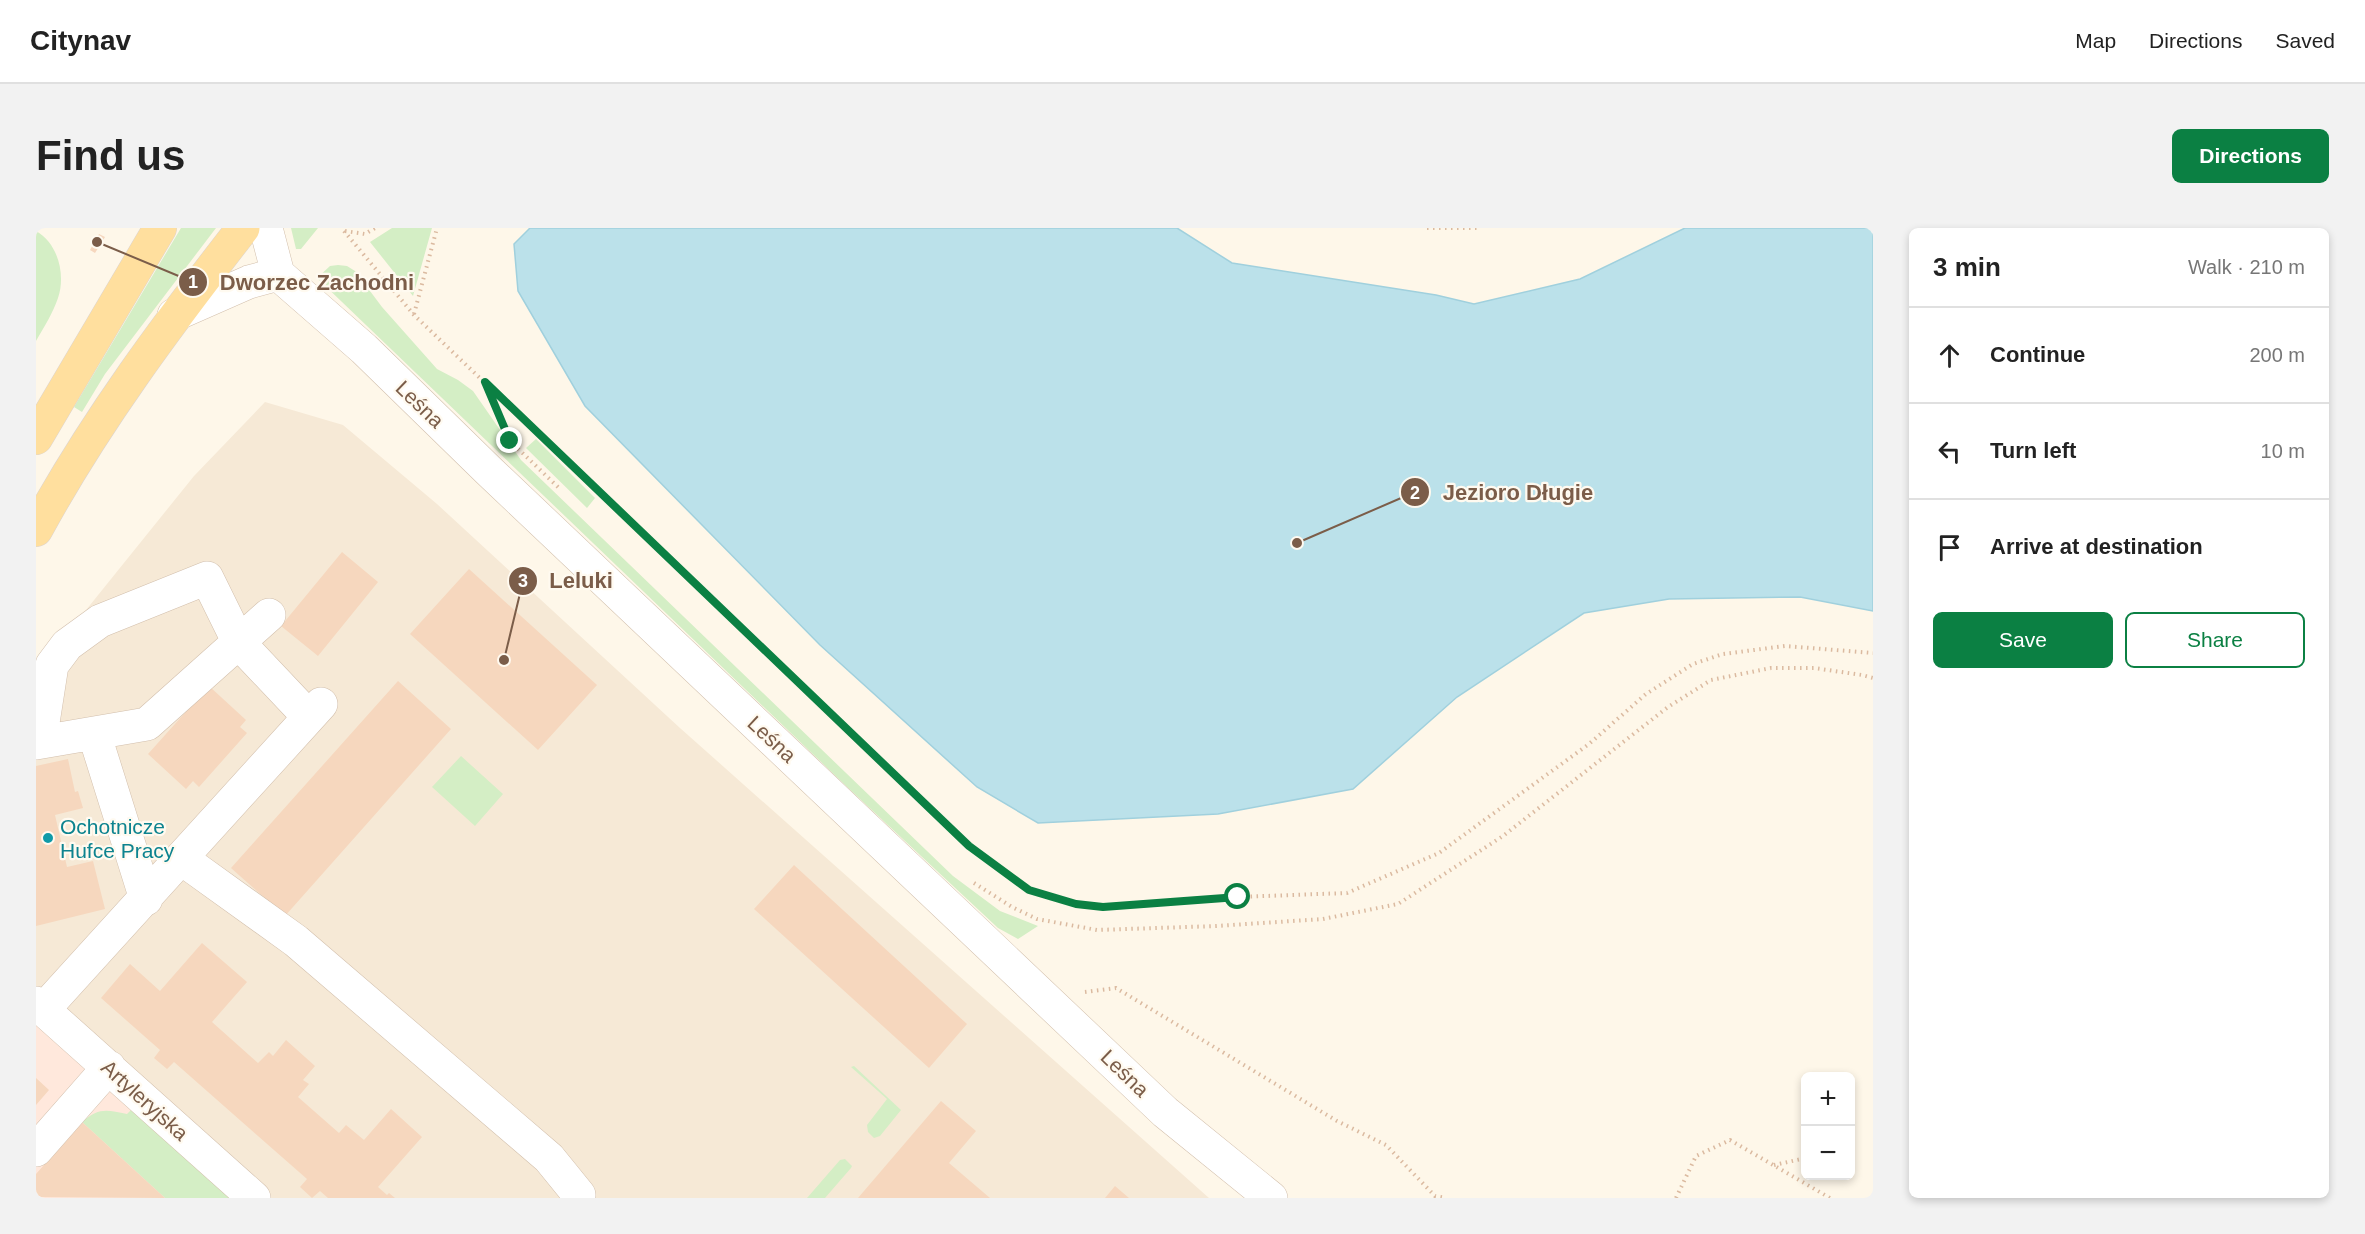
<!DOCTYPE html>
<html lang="en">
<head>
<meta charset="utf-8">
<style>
  :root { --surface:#fff; --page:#f2f2f2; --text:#222; --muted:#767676; --line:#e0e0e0; --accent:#0b8043 }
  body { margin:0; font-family:Helvetica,sans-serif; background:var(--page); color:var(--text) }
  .controls { position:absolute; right:18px; bottom:18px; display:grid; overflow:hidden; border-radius:9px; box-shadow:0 3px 9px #0003 }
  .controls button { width:54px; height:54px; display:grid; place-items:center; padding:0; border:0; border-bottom:2px solid var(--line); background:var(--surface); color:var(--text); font:30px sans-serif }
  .stop { position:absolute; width:18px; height:18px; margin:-14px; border:4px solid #0b8043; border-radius:50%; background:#fff }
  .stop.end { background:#0b8043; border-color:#fff; box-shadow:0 2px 6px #0008 }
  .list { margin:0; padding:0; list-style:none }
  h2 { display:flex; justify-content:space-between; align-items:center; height:78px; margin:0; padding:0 24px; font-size:26px }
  h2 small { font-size:20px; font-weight:400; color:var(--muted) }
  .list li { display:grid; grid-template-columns:39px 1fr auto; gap:18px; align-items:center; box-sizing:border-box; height:96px; padding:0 24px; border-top:2px solid var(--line) }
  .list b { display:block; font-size:22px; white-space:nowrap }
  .list em { font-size:20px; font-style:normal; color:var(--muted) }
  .actions { display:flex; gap:12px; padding:18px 24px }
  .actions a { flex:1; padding:14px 0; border:2px solid var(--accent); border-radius:9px; text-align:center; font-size:21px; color:var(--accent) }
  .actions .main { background:var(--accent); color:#fff }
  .icon { flex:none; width:33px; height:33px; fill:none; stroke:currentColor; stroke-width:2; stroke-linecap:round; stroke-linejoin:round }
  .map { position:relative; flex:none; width:1837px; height:970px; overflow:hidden; border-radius:9px }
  header { display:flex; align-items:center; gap:36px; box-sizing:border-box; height:84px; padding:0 30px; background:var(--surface); border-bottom:2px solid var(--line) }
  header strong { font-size:28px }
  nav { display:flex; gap:33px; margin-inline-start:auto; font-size:21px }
  .intro { display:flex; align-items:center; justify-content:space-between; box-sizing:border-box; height:144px; padding:0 36px }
  h1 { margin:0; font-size:42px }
  .button { padding:15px 27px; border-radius:9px; background:var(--accent); color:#fff; font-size:21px; font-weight:700 }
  main { display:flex; gap:36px; padding:0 36px }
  aside { flex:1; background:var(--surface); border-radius:9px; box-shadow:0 3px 9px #0003 }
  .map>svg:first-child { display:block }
</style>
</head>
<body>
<header>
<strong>Citynav</strong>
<nav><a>Map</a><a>Directions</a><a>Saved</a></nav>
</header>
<div class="intro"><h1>Find us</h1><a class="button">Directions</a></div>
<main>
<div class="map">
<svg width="1837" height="970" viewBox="0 0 1837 970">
  <rect width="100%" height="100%" fill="#fef7e9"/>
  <path fill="#f6e9d6" d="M 229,174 L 307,197 L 401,276 L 644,500 L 1173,970 L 196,970 L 0,794 L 0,448 L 17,423 L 158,248 Z"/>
  <path fill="#ffe8dc" d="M 0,794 L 196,970 L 0,970 Z"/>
  <path fill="#d4eec5" d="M 145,0 L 180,0 L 69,146 L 46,184 L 38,179 Z
    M 255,0 L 282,0 L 265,21 L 260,21 Z
    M 356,0 L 396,0 L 377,68 L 334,14 Z
    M 0,3 C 22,15 30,47 22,70 C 17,85 8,99 0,113 Z
    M 302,37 L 311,38 L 319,43 L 346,79 L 401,141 L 422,152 L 437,163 L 485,232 L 917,648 L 964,683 L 1002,698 L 982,711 L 962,700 L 808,556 L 281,50 L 294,38 Z
    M 500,211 L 559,270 L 551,280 L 490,220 Z
    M 425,528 L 467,566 L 439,598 L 396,559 Z
    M 818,838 L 865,882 L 844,908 L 838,910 L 832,904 L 831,897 L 851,871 L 815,839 Z
    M 96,881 L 196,970 L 129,970 L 46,894 C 63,879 71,882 91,886 Z
    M 809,931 L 816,938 L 815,940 L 789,970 L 771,970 L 804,932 Z"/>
  <path fill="#bbe1ea" stroke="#a0d0dd" stroke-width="1.5" d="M 494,0 L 1141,0 L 1196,35 L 1400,67 L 1438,76 L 1544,51 L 1649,0 L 1837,0 L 1837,383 L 1764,369 L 1633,371 L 1548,385 L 1421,469 L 1317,561 L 1182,586 L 1002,595 L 941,559 L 784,417 L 549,178 L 482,63 L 478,16 Z"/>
  <path fill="#f6d7be" d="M 63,6 L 69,9 L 59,25 L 54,22 Z
    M 306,324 L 342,354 L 282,428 L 245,398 Z
    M 433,341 L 561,457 L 502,522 L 374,406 Z
    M 362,453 L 415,501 L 249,688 L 195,640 Z
    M 173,458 L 210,492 L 204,499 L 211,505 L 163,559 L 157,553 L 150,561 L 112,526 Z
    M 32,531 L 39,564 L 42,563 L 47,580 L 19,587 L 31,639 L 57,633 L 69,681 L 0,698 L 0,538 Z
    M 758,637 L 931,796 L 893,840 L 718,681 Z
    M 166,715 L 211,754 L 176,794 L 222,835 L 233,824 L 237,828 L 250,812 L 279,838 L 267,852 L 273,856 L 262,869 L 303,905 L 310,897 L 328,912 L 355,881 L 386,909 L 342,959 L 351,967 L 353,965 L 359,970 L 292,970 L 284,963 L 276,970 L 264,959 L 271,951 L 138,834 L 131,841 L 118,830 L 124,822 L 65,770 L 94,736 L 124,763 Z
    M 0,850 L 13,862 L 0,877 Z
    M 905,873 L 940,903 L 913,935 L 954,970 L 822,970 Z
    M 46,894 L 129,970 L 0,969 L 0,946 Z
    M 1079,958 L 1093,970 L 1069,970 Z"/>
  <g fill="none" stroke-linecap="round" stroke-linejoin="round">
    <defs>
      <path id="minor" d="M 230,0 L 242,46 L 328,121 L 453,243 L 1129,884 L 1235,970
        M 138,87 L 213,54 L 242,46
        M 58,505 L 110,671
        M 4,514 L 16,437 L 31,417 L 64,393 L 171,350 L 203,415 L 273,489
        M 0,515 L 111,496 L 233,387
        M 146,631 L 260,713 L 513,930 L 543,967 L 541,970
        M 0,775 L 218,970
        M 8,781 L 285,476
        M 0,922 L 73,839"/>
      <path id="major" d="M 0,210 L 124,0
        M 0,302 C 58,195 132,96 207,0"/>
    </defs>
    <use href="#minor" stroke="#d2bfac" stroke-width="34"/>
    <use href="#major" stroke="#ddd5d0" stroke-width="34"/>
    <path stroke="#dbbaa0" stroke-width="4" stroke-dasharray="1.5 4.5" stroke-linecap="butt" d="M 1391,0 L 1444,0
      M 308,3 L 378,87 L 933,618 L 993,662 L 1040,676 L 1067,679 L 1202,669 L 1311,665 L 1403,625 L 1553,516 L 1610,466 L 1657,436 L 1687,426 L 1749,418 L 1837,425
      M 309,3 L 329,6 L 339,0
      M 378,86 L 401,0
      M 450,157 L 474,213 L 524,261
      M 938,655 L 976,679 L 1001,691 L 1061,702 L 1180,698 L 1287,691 L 1362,676 L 1467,608 L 1632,479 L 1675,452 L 1735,440 L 1778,440 L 1826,447 L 1837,450
      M 1049,764 L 1080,760 L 1301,893 L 1350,917 L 1399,968 L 1410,970
      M 1738,937 L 1770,930
      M 1640,970 L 1660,928 L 1694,912 L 1794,970"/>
    <use href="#minor" stroke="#fff" stroke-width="33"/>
    <use href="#major" stroke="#ffdf9e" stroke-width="33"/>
  </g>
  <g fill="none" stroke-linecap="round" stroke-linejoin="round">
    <path stroke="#0b8043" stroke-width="8" d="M 474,213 L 449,154 L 933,618 L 993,662 L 1040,676 L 1067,679 L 1202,669"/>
  </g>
  <circle fill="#0f9aa8" stroke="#fffaf0" stroke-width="2" cx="12" cy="610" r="6"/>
  <g text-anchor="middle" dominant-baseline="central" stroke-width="4.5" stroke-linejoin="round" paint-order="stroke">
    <g font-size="21" fill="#7b5d49" stroke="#fffaf0">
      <text transform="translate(384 176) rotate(44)">Leśna</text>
      <text transform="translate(736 511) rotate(43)">Leśna</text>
      <text transform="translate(1089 845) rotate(44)">Leśna</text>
      <text transform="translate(109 872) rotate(42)">Artyleryjska</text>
    </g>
    <g font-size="21" fill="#0d838f" stroke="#fffaf0" text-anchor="start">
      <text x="24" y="598">Ochotnicze<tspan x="24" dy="24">Hufce Pracy</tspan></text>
    </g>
  </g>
  <path fill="none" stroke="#7b5d49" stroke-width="2" d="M61 14L157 54M1261 315L1379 264M468 432L487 353"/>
  <g fill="#7b5d49" stroke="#fffaf0" stroke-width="2">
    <circle cx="61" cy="14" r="6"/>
    <circle cx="1261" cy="315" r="6"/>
    <circle cx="468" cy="432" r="6"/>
    <circle cx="157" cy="54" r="15"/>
    <circle cx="1379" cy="264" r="15"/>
    <circle cx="487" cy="353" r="15"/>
  </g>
  <g font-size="18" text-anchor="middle" font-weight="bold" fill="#fff">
    <text x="157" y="60">1</text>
    <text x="1379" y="271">2</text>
    <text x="487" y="359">3</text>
  </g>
  <g font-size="22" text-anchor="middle" font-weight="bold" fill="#7b5d49" stroke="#fffaf0" stroke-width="4.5" stroke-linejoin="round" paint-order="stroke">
    <text x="281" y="62">Dworzec Zachodni</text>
    <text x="1482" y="272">Jezioro Długie</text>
    <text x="545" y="360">Leluki</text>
  </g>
</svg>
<div class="controls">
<button>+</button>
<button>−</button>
</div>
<div class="stop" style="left:1202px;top:669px"></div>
<div class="stop end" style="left:474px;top:213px"></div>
</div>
<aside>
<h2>3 min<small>Walk · 210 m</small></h2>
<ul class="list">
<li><svg class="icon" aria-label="ahead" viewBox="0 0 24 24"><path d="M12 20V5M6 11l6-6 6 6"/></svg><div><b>Continue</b></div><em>200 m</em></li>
<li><svg class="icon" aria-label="left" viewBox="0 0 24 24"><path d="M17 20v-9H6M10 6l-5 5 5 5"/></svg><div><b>Turn left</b></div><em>10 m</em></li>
<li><svg class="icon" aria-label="arrive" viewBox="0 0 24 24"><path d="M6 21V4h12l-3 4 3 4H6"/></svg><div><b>Arrive at destination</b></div></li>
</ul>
<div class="actions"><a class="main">Save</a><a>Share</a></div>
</aside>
</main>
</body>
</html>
